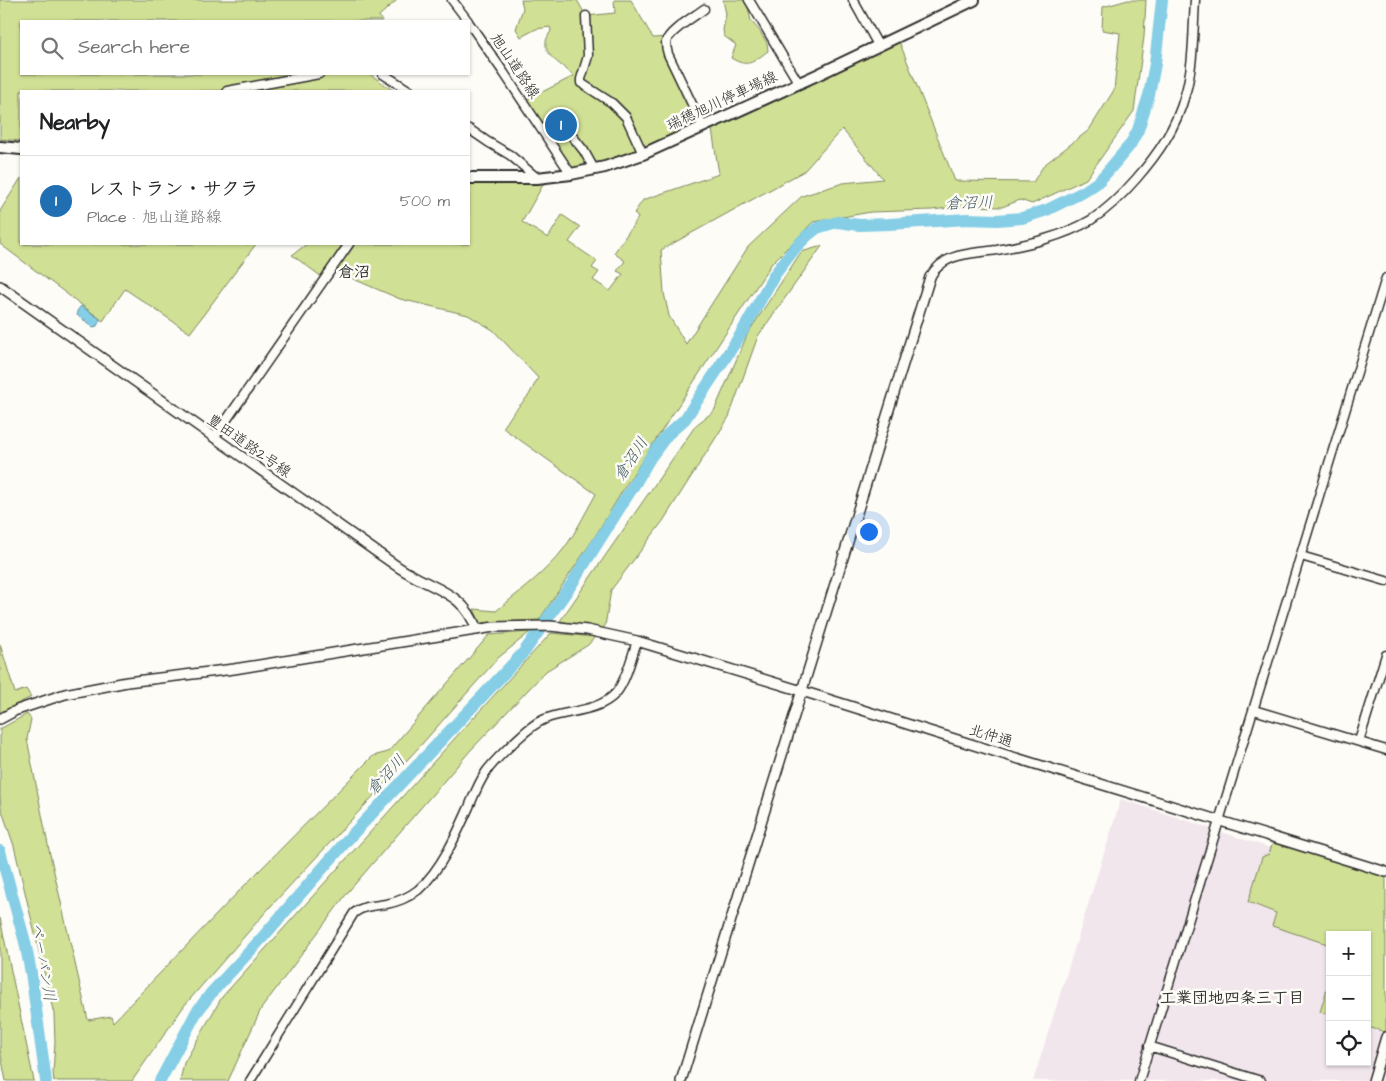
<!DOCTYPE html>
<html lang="en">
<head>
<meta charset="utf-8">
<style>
  :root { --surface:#fff; --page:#f2f2f2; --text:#202124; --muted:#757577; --line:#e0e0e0; --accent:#1f6fb2 }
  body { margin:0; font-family:"Architects Daughter","Klee One",sans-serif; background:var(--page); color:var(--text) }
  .controls { position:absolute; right:15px; bottom:15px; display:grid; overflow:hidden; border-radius:0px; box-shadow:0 1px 4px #0004 }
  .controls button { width:45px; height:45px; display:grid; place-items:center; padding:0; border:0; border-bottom:1px solid var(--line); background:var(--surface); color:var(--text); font:25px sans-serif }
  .you { position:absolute; left:868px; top:531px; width:18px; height:18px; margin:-12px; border:4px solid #fff; border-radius:50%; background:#1a73e8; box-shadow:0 0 0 8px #1a73e833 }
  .badge { display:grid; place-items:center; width:32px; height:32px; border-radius:50%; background:var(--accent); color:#fff; font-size:16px; font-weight:700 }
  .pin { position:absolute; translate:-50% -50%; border:2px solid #fff; box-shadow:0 1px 5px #0006 }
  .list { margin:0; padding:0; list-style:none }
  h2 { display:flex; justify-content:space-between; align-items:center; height:65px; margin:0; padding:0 20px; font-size:21px }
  h2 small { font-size:16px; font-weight:400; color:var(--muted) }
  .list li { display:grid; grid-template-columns:32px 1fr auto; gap:15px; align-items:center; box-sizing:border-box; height:90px; padding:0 20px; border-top:1px solid var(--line) }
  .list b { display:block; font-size:19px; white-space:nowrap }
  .list p { margin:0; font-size:16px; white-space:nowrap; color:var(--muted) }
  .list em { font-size:16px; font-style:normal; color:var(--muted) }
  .icon { flex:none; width:28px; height:28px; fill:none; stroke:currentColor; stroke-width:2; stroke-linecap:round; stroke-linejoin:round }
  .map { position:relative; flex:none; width:1386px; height:1081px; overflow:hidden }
  .search { position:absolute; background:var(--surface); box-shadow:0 1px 4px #0004; left:20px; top:20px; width:450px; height:55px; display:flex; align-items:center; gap:12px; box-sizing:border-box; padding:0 18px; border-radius:0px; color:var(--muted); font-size:19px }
  .panel { position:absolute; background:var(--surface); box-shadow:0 1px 4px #0004; left:20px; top:90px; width:450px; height:155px; border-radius:0px }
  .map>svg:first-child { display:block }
</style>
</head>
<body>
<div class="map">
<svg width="1386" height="1081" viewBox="0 0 1386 1081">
  <rect width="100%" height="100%" fill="#fdfcf7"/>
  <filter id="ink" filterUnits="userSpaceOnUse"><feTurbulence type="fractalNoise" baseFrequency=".02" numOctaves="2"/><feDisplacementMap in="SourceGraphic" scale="10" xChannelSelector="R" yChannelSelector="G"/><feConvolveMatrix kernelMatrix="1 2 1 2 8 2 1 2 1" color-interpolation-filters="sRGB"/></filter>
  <g filter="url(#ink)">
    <path fill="#f2e6ed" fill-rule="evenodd" d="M 1121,799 L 1386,886 L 1386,1081 L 1033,1081 ZM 1330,935 L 1367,935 L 1367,1062 L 1330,1062 Z"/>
    <path fill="#d0e094" stroke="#7e8660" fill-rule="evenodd" d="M 0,0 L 397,0 L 379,16 L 382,21 L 21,21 L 21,74 L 372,74 L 371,75 L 394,91 L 21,91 L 21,141 L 0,139 Z
      M 521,0 L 577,0 L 586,16 L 615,13 L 614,0 L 631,0 L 653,38 L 668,37 L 666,43 L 703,127 L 643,154 L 571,174 L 522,102 L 574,76 C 560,62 535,53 551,31 L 550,27 L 536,29 L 521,37 L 516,29 L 523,8 Z
      M 723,0 L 744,0 L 748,7 L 751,21 L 759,30 L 767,43 L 768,51 C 754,61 749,69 731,58 L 736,45 L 724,36 L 723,30 L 726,14 Z
      M 1128,0 L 1146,0 L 1144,37 L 1134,111 L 1086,179 L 1032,204 L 1020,200 L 1002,207 L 966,206 L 932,210 L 871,212 L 813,222 L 772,263 L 626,485 L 594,538 L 539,620 L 480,623 L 474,609 L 496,611 C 517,594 539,577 557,557 C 573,539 584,515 596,494 L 503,428 L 513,413 L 529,395 L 538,378 L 493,330 L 468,315 L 400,299 L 337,272 L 322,277 L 292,255 L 307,244 L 469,244 L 469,178 L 548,176 L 522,222 L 548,238 L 562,215 L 580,227 L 569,242 L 597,261 L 592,268 L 599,272 L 593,280 L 610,291 L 623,274 L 617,271 L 625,261 L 614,253 L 638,218 L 634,213 L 643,200 L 719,174 L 711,123 L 897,36 L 955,181 L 1033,182 L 1044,165 L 1089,130 L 1114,90 L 1120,33 L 1102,30 L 1103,7 ZM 842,129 L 883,179 L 843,183 L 802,196 L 748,247 L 686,344 L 669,316 L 664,293 L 661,250 L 804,171 Z
      M 21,178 L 21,244 L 256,244 L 190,333 L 125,289 L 103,321 L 0,244 L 0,211 Z
      M 822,246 L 758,336 L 729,417 L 663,521 L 611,590 L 605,626 L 601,630 L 560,621 L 696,425 L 714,411 L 748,333 L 801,252 Z
      M 530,632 L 498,658 L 421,745 L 270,907 L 184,1006 L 132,1081 L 54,1081 L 53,1073 L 55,1042 L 54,1014 L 14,846 L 1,808 L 0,796 L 0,729 L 27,714 L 31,719 L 27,739 L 49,850 L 88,1020 L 111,1016 L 113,1022 L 242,888 L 373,756 L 388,752 L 489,635 Z
      M 551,633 L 595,637 L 588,645 L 546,671 L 470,751 L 348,892 L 261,1009 L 228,1081 L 180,1081 L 184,1063 L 222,997 L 455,738 Z
      M 0,644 L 15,693 L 26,689 L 31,697 L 0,713 Z
      M 1274,838 L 1386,872 L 1386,1032 L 1367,1027 L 1367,935 L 1330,935 L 1330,945 L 1272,926 L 1276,913 L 1248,902 L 1262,857 L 1269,854 Z
      M 0,918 L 34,1081 L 6,1081 L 0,1050 Z
      M 1330,979 L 1330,1015 L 1320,1012 Z"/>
    <path fill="#85cee6" stroke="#618d9b" d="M 81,306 L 99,318 L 100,320 L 97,326 L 93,327 L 77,315 L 77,311 Z"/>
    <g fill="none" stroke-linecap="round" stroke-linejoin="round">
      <path stroke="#85cee6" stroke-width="12" d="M 0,851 L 25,942 L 31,973 L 46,1081
        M 160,1081 L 196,1013 L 212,992 L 262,938 L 349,838 L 524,652 L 571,585 L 636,482 L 650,458 L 667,435 L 685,419 L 741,334 L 775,274 L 795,248 L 808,235 L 817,228 L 830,224 L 838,222 L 859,225 L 889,224 L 967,219 L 997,220 L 1022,218 L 1047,210 L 1085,191 L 1098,182 L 1108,171 L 1130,145 L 1138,130 L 1149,95 L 1155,64 L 1162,0"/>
      <defs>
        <path id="minor" d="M 452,0 L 468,21
          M 749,0 L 798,82
          M 853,0 L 878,45
          M 586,16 L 588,56 L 581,79 L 581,83 L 612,103 L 626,117 L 643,154
          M 469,23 L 504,73 L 571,174
          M 383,74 L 410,91
          M 227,91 L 319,74
          M 703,127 L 668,54 C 667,51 666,46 666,42 C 669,31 695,16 704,9
          M 469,129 L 488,142 L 510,155 L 537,178
          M 573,137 L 584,151 L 594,169
          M 930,277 C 944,252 971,254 997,250 C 1029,244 1062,237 1091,220 C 1108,209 1122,195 1136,179 C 1158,154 1176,128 1185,95 C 1194,65 1193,31 1195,0
          M 214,438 L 349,244
          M 1301,556 L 1386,581
          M 1254,710 L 1386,750
          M 1359,741 L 1386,655
          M 1149,1046 L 1261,1081
          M 250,1081 L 354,913 C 364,905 375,906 386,904 C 397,902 409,897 418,890 C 441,870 457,834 469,807 C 474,795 479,782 486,772 C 493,762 503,753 512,744 C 522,735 532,724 545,719 C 566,710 598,713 616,693 C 626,681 632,656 637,641
          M 1139,1081 L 1386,278"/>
        <path id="tertiary" d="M 0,286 L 381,555 C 391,562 400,569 410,574 C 439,591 464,594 477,630
          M 17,710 L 65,694 L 127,682 L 234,669 L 494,627 L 550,626 L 587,630 L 637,641 L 802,691 L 961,741 L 1386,872
          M 0,719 L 13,712
          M 681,1081 L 930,277
          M 1373,1081 L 1386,1037"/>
        <path id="secondary" d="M 0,147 L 21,149
          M 469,178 L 537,178 L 571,174 L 605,167 L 643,154 L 817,75 L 974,0"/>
      </defs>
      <use href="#minor" stroke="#2b2b2b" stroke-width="11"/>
      <use href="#tertiary" stroke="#2b2b2b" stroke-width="12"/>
      <use href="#secondary" stroke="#2b2b2b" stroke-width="14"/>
      <use href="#minor" stroke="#fdfcf7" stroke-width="8"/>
      <use href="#tertiary" stroke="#fdfcf7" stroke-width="9"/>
      <use href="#secondary" stroke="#fdfcf7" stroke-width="10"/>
    </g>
  </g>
  <g text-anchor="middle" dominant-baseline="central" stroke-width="5" stroke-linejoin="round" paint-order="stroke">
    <g font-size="15" fill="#2b2b2b" stroke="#fdfcf7">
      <text transform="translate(515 66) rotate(56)">旭山道路線</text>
      <text transform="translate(722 101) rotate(-25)">瑞穂旭川停車場線</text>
      <text transform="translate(249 446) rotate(35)">豊田道路2号線</text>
      <text transform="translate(991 736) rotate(17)">北仲通</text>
    </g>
    <g font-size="16" font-style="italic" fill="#465c63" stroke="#fdfcf7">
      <text transform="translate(969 203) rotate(-2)">倉沼川</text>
      <text transform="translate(631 459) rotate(-57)">倉沼川</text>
      <text transform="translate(386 775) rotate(-47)">倉沼川</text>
      <text transform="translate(43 962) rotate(80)">ペーパン川</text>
    </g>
    <g font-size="16" font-weight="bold" fill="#2b2b2b" stroke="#fdfcf7">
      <text x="354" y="272">倉沼</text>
      <text x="1232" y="998">工業団地四条三丁目</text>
    </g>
  </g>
</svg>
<div class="controls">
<button>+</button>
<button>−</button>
<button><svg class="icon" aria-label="locate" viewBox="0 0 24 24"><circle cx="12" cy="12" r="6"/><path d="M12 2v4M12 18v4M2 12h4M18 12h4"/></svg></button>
</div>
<div class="you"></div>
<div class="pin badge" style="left:561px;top:125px">1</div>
<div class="search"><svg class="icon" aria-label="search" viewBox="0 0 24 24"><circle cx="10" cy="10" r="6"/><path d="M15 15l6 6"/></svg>Search here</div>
<section class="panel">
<h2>Nearby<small></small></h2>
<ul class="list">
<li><span class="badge">1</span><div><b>レストラン・サクラ</b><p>Place · 旭山道路線</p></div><em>500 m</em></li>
</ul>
</section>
</div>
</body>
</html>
